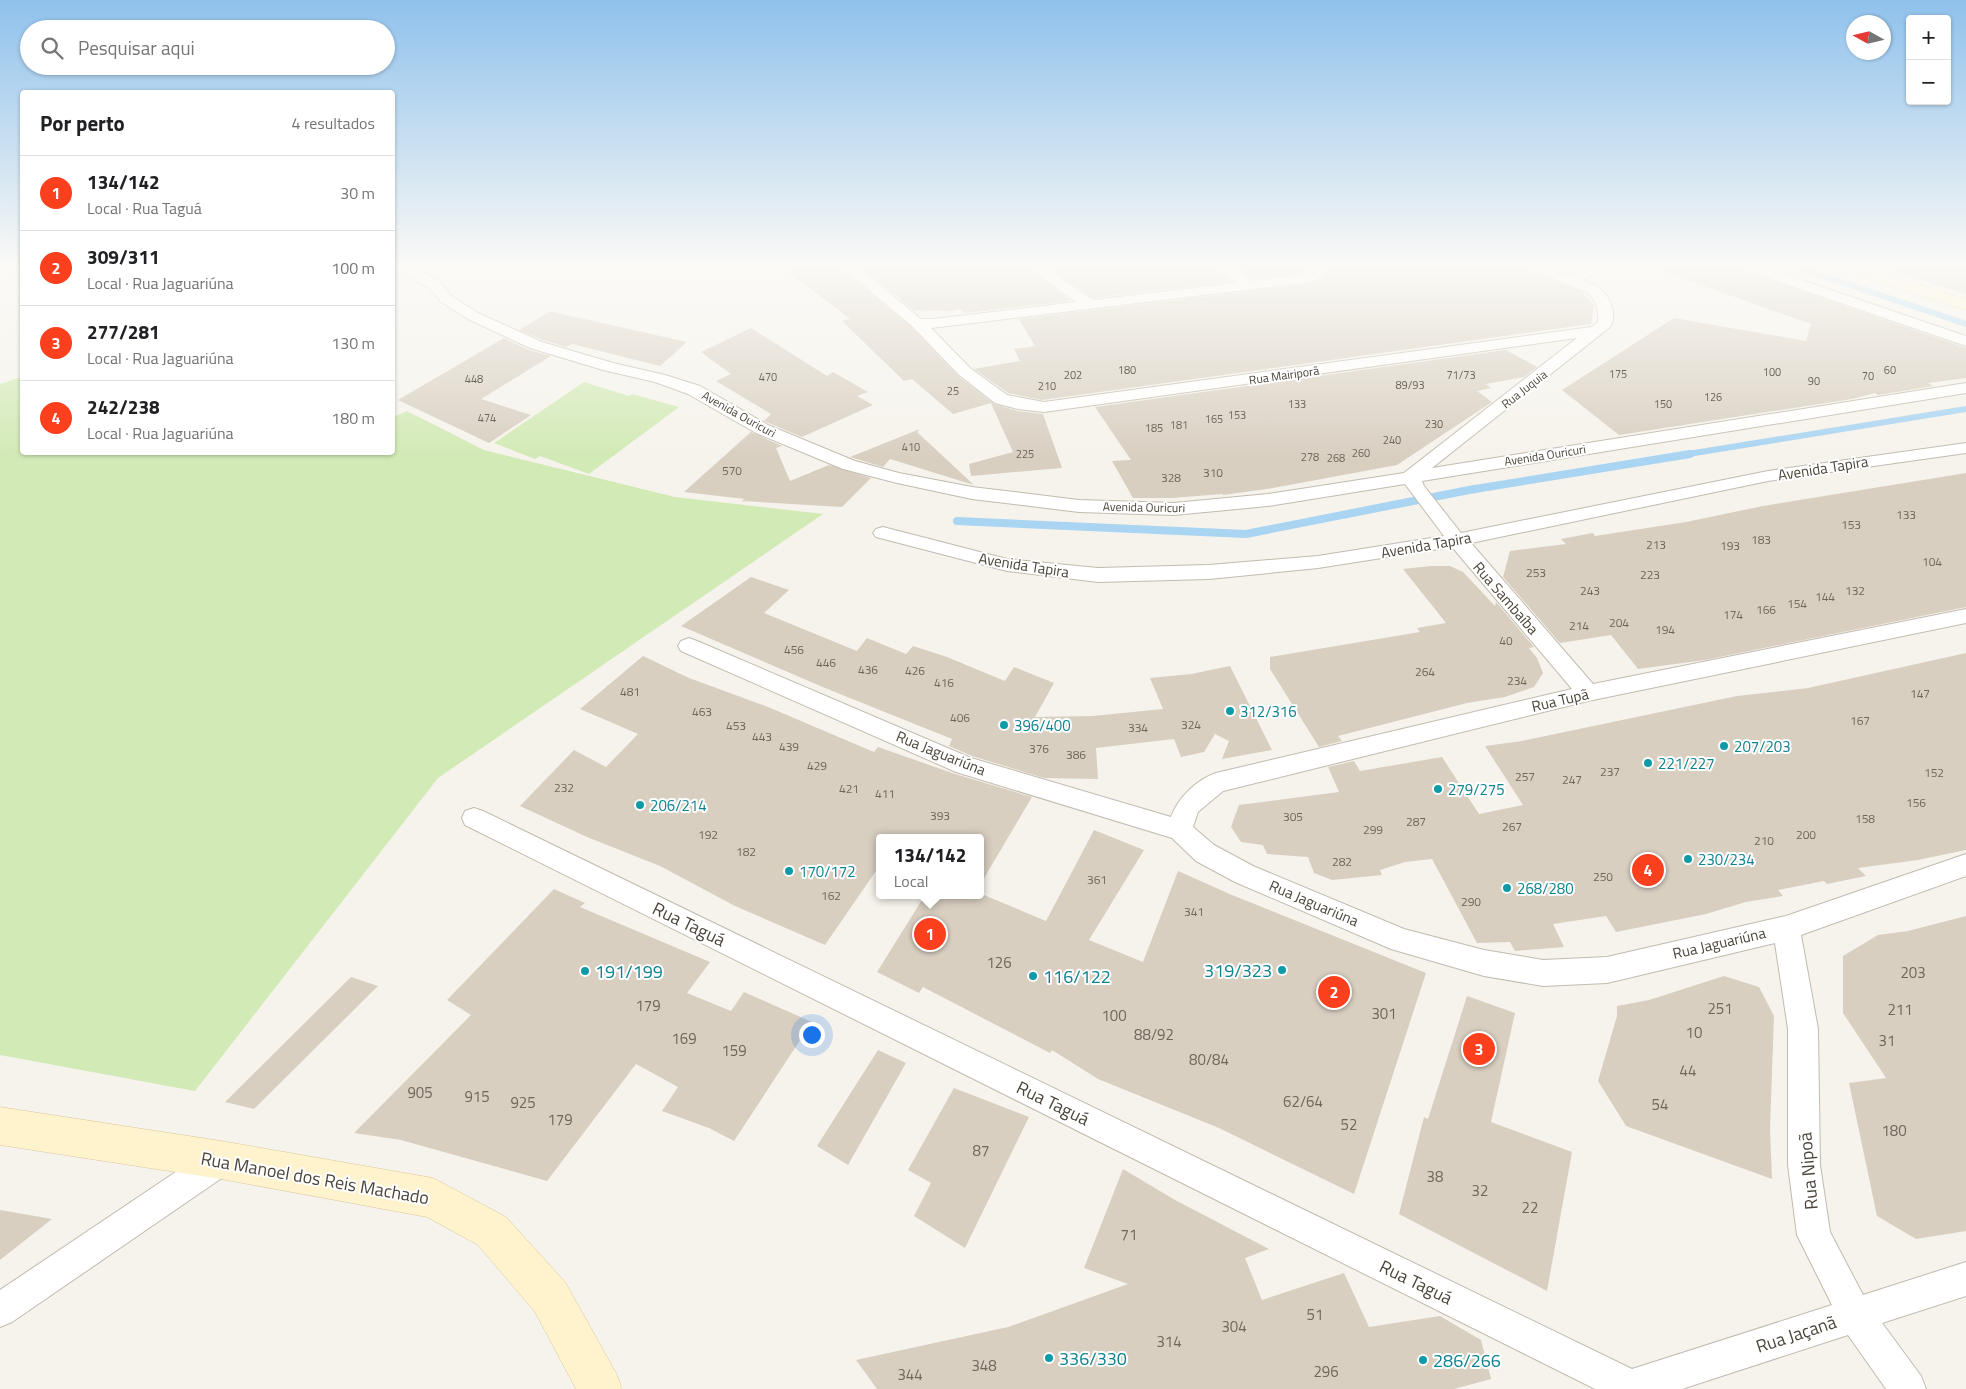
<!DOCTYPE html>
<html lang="pt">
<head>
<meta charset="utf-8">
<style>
  :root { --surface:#fff; --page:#f6f6f6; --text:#202124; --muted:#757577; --line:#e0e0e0; --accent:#fc3f1d }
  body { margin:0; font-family:"Titillium Web",sans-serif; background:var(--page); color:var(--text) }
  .controls { position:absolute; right:15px; top:15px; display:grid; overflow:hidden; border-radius:5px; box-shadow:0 1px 4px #0004 }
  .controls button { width:45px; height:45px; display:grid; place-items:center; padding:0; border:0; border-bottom:1px solid var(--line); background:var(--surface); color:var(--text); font:25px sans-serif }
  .compass { position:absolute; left:1846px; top:15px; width:45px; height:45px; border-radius:50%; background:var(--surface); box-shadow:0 1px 4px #0004; rotate:278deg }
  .you { position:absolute; left:811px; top:1034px; width:18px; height:18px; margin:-12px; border:4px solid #fff; border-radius:50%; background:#1a73e8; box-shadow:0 0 0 8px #1a73e833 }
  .badge { display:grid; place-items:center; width:32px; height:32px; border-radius:50%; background:var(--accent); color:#fff; font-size:16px; font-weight:700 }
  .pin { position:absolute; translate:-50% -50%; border:2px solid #fff; box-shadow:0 1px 5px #0006 }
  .popup { position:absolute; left:876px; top:834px; width:108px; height:65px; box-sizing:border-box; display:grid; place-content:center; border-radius:5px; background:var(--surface); filter:drop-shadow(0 1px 4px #0005); font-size:16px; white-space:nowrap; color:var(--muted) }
  .popup b { font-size:19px; color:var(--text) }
  .popup::after { content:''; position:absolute; left:50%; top:100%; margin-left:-10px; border:10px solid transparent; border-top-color:var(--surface) }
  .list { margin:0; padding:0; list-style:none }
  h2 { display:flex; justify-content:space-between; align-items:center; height:65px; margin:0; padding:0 20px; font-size:21px }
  h2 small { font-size:16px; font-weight:400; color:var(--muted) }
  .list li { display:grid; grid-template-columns:32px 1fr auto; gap:15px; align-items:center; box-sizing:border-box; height:75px; padding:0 20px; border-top:1px solid var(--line) }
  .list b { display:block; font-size:19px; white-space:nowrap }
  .list p { margin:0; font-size:16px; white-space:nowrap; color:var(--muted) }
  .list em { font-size:16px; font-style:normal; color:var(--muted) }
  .icon { flex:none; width:28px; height:28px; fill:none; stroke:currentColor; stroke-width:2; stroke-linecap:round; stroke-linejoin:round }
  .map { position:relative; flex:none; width:1966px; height:1389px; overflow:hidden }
  .search { position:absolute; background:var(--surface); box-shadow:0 1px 4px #0004; left:20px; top:20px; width:375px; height:55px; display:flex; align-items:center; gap:12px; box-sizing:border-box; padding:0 18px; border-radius:28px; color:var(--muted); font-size:19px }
  .panel { position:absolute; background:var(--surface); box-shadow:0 1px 4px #0004; left:20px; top:90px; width:375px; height:365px; border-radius:5px }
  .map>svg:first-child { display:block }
</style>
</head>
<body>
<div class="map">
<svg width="1966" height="1389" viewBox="0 0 1966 1389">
  <rect width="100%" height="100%" fill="#f6f3ec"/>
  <path fill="#d2eab5" d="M 22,377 L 22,452 L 392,452 L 393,417 L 407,411 L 484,450 L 675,497 L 823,514 L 438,778 L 195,1091 L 0,1055 L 0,384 Z
    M 584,382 L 629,396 L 632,394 L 679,407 L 589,474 L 540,456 L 535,459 L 494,443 Z"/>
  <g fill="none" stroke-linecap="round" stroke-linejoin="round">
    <path stroke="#a9d4f2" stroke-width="6" d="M 1788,264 L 1966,324
      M 1682,455 L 1966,409"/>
    <path stroke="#a9d4f2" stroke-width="8" d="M 957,521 L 1246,534 L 1469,490 L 1690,454"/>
  </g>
  <path fill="#d8cfc1" d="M 778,264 L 836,264 L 911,327 L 957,375 L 994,404 L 1018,411 L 1043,414 L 1062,468 L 971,476 L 969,464 L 1013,452 L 991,403 L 953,414 L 912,379 L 904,381 L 842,321 L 850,319 Z
    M 857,264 L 1022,264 L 1071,301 L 965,313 L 960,309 L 952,311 L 913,310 Z
    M 1043,264 L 1212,264 L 1232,282 L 1093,298 Z
    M 1232,264 L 1314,264 L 1308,271 L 1302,273 L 1252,279 L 1240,268 Z
    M 1332,264 L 1521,264 L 1524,269 L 1582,292 L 1594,306 L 1591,324 L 1042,400 L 1008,393 L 974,369 L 1020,361 L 1014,349 L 1035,346 L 1019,319 L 1302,285 L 1321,280 Z
    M 1650,264 L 1724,264 L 1966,348 L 1966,378 L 1928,383 L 1933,386 L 1878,395 L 1875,393 L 1852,399 L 1619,435 L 1562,390 L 1674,318 L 1806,341 L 1811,324 L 1698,284 L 1649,266 Z
    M 1887,264 L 1966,264 L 1966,294 L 1886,269 Z
    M 551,311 L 566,315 L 687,342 L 660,366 L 572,344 L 566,347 L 543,340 L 519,330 Z
    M 751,328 L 827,376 L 833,372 L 868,392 L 857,396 L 873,405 L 802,437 L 764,421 L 771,414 L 716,381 L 731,374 L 701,352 Z
    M 504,338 L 529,350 L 551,356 L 481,399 L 531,415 L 489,443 L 398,400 Z
    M 1506,350 L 1537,367 L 1524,377 L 1486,384 L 1491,388 L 1477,391 L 1492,402 L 1397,465 L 1273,488 L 1223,495 L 1222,494 L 1172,498 L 1133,498 L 1112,461 L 1131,460 L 1095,407 Z
    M 920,429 L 917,432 L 974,485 L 890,459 L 883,467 L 850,457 Z
    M 751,432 L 782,446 L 776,448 L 790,481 L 829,465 L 871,478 L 842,507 L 741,501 L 745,499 L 684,492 Z
    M 1966,473 L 1966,607 L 1705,660 L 1638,669 L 1611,635 L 1560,643 L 1503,577 L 1510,551 L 1566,544 L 1561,539 L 1593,533 L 1595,536 L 1686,522 L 1763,506 Z
    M 1431,566 L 1450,566 L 1463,572 L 1495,606 L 1496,602 L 1534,647 L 1529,648 L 1537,658 L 1543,673 L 1534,687 L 1505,697 L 1467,703 L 1338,736 L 1342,741 L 1319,747 L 1270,669 L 1270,657 L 1420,632 L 1417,628 L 1446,623 L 1403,569 Z
    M 751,577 L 789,590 L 764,613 L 857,651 L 867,638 L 906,654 L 913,646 L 947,657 L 1005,681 L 1014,667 L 1054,683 L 1035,717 L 1093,716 L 1163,709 L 1150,678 L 1191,674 L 1230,666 L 1272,750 L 1222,759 L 1229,741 L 1215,734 L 1204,752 L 1181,757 L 1174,739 L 1096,748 L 1098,779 L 1044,778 L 972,756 L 949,746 L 952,739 L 825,688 L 681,626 Z
    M 1966,653 L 1966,850 L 1918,860 L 1858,868 L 1866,876 L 1827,884 L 1824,881 L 1778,890 L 1783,896 L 1746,902 L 1706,914 L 1616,932 L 1606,916 L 1553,924 L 1564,947 L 1515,951 L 1510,942 L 1477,943 L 1432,859 L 1405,862 L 1380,870 L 1382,875 L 1332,880 L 1314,873 L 1308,857 L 1267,854 L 1263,845 L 1241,842 L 1231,827 L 1239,805 L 1339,792 L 1328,767 L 1354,761 L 1360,771 L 1442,757 L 1479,814 L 1523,805 L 1485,746 L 1522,741 L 1737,696 L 1808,688 Z
    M 643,656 L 689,678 L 768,707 L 874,752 L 878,747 L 955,774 L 1032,797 L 980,885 L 980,838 L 880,838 L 880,865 L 825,945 L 735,906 L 660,866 L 587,837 L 520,806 L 574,750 L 606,767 L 638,734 L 580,709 Z
    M 1094,830 L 1144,850 L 1089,940 L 1143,962 L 1178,871 L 1232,895 L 1426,973 L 1354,1194 L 1219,1128 L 1098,1079 L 1052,1050 L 1050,1053 L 923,987 L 919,993 L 877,972 L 925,895 L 984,895 L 1046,921 Z
    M 554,889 L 585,903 L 580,907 L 710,962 L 687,993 L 731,1011 L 744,992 L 812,1022 L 734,1141 L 709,1128 L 662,1111 L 678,1087 L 636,1064 L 547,1181 L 401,1140 L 354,1133 L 471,1015 L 447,1000 Z
    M 1966,916 L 1966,1231 L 1916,1239 L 1877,1216 L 1849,1083 L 1886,1078 L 1843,1013 L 1843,956 L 1878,935 L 1908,931 Z
    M 1724,976 L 1759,987 L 1774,1016 L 1770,1129 L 1772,1179 L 1626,1126 L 1598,1081 L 1617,1016 L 1617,1006 L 1649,1000 Z
    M 351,977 L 378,986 L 254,1109 L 225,1102 Z
    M 1467,996 L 1515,1013 L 1491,1122 L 1572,1152 L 1547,1291 L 1399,1214 L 1424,1117 L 1428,1119 Z
    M 878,1050 L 906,1063 L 848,1165 L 817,1146 Z
    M 954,1088 L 1029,1117 L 965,1248 L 914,1216 L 931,1183 L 908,1170 Z
    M 1123,1169 L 1175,1200 L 1269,1249 L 1245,1258 L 1262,1300 L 1344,1273 L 1369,1327 L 1440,1316 L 1481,1340 L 1491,1379 L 1454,1389 L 877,1389 L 856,1360 L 1008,1327 L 1128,1284 L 1084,1268 Z
    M 0,1210 L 52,1219 L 0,1260 Z"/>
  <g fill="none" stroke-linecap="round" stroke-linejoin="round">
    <defs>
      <path id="street" d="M 392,264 L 411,266 L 439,281 L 450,295 L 478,313 L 542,342 L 613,363 L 665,375 L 700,386 L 768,425 L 855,461 L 899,473 L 972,487 L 1079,500 L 1174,503 L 1268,494 L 1404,473 L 1577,338 L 1044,412 L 1018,409 L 995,403 L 958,374 L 912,326 L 838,264 L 854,264 L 921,319 L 933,319 L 1076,302 L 1024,264 L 1040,264 L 1093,300 L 1237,283 L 1214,264 C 1232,264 1239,266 1251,281 L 1302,275 L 1309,273 L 1316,264 L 1330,264 L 1319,279 L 1302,283 L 931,328 L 970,368 L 1007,395 L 1044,402 L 1591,327 L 1598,322 C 1599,310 1597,302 1588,293 L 1525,267 L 1523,264 L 1542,264 L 1571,276 L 1585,264 L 1599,264 L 1598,269 L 1583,281 C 1588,283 1594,284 1598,287 C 1610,295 1618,315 1610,327 L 1432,468 L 1966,383 L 1966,393 L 1422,481 L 1424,486 L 1461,533 L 1768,471 L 1966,443 L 1966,453 L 1768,481 L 1471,543 L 1593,684 L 1966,609 L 1966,623 L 1588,701 L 1223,791 L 1198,812 L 1193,827 L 1214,845 L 1253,866 L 1404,929 L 1484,950 L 1543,960 L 1607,957 L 1786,916 L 1966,854 L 1966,876 L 1801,935 L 1818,1029 L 1820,1165 L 1830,1232 L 1863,1295 L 1966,1262 L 1966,1296 L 1882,1323 L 1921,1376 L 1926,1389 L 1886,1389 L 1848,1335 L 1682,1389 L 1595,1389 L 465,825 L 462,818 L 465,811 L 474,808 L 483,811 L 1632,1369 L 1832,1305 L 1797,1235 L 1788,1165 L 1788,1029 L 1775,943 L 1607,983 L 1543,986 L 1484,976 L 1391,949 L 1235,882 L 1196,861 L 1172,838 L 956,772 L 681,651 L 678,646 L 681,641 L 689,638 L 697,641 L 971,758 L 1171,817 C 1178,798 1196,780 1216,773 L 1572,689 L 1452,547 L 1318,568 L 1209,579 L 1098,582 L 1007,571 L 876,537 L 873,533 L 876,529 L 883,527 L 1007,559 L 1098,568 L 1209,565 L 1318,556 L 1444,536 L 1405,484 L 1268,506 L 1174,515 L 1079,512 L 972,499 L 897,483 L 843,469 L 756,433 L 688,394 L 655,382 L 603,370 L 530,348 L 468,319 L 440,301 L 429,287 L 392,270 Z
        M 1734,264 L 1754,264 L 1966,336 L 1966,346 L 1736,267 Z
        M 221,1144 L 232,1149 L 237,1160 L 232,1171 L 12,1322 L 0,1327 L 0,1290 L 210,1149 Z"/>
      <path id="secondary" d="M 1831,264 L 1857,264 L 1966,299 L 1966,310 L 1834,268 Z
        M 0,1107 L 221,1141 L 433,1178 L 506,1217 L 565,1282 L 616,1373 L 622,1389 L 576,1389 L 535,1312 L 478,1245 L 427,1217 L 221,1179 L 0,1145 Z"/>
    </defs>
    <use href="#street" stroke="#c2bbae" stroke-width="2"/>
    <use href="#secondary" stroke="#d6c79b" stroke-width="1"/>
    <use href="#street" fill="#fff" fill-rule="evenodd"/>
    <use href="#secondary" fill="#fff3cd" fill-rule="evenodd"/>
  </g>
  <linearGradient id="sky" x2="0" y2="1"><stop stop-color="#8fc1ec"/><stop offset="0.58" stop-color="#fbfaf6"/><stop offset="1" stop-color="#fbfaf6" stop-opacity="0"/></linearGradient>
  <rect width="1966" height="458" fill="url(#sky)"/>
  <g fill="#0f9aa8" stroke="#fff" stroke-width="2">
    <circle cx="1230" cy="711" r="5"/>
    <circle cx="1004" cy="725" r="5"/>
    <circle cx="1724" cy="746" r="5"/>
    <circle cx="1648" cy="763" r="5"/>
    <circle cx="1438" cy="789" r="5"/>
    <circle cx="640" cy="805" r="5"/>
    <circle cx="1688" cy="859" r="5"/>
    <circle cx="789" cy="871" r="5"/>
    <circle cx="1507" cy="888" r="5"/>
    <circle cx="1282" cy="970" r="5"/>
    <circle cx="585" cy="971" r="5"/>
    <circle cx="1033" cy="976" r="5"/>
    <circle cx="1049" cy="1358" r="5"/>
    <circle cx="1423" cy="1360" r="5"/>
  </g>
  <g text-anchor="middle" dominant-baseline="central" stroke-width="4" stroke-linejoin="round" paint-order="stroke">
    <g font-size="11" fill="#6e675b">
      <text x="1127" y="370">180</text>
      <text x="1890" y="370">60</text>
      <text x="1772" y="372">100</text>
      <text x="1618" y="374">175</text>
      <text x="1073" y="375">202</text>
      <text x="1461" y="375">71/73</text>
      <text x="1868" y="376">70</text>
      <text x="768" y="377">470</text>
      <text x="474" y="379">448</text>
      <text x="1814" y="381">90</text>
      <text x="1410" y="385">89/93</text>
      <text x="1047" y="386">210</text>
      <text x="953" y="391">25</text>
      <text x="1713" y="397">126</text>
      <text x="1297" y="404">133</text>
      <text x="1663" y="404">150</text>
      <text x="1237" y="415">153</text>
      <text x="487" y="418">474</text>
      <text x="1214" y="419">165</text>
      <text x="1434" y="424">230</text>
      <text x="1179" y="425">181</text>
      <text x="1154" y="428">185</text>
      <text x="1392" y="440">240</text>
      <text x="911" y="447">410</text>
      <text x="1361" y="453">260</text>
      <text x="1025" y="454">225</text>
      <text x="1310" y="457">278</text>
      <text x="1336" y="458">268</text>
    </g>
    <g font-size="12" fill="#4b4439" stroke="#fff">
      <text transform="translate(1284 375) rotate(-8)">Rua Mairiporã</text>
      <text transform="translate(1524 389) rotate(-38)">Rua Juquia</text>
      <text transform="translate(739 414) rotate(29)">Avenida Ouricuri</text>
      <text transform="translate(1545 455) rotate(-9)">Avenida Ouricuri</text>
      <text transform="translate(1144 507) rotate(1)">Avenida Ouricuri</text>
    </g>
    <g font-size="12" fill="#6e675b">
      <text x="732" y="470">570</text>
      <text x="1213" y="472">310</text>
      <text x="1171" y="477">328</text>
      <text x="1906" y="514">133</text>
      <text x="1851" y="524">153</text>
      <text x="1761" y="539">183</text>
      <text x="1656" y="544">213</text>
      <text x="1730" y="545">193</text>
      <text x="1932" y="561">104</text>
      <text x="1536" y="572">253</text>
      <text x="1650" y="574">223</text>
      <text x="1590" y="590">243</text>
      <text x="1855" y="590">132</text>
      <text x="1825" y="596">144</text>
      <text x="1797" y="603">154</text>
      <text x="1766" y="609">166</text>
      <text x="1733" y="614">174</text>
      <text x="1619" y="622">204</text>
      <text x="1579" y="625">214</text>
      <text x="1665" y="629">194</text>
      <text x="1506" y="640">40</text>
      <text x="794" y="649">456</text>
      <text x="826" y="662">446</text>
      <text x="868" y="669">436</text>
      <text x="915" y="670">426</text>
      <text x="1425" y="671">264</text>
      <text x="1517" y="680">234</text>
      <text x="944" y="682">416</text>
      <text x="630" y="691">481</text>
      <text x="1920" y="693">147</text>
      <text x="702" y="711">463</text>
      <text x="960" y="717">406</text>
      <text x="1860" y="720">167</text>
      <text x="1191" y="724">324</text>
      <text x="736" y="725">453</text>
      <text x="1138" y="727">334</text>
      <text x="762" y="736">443</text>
      <text x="789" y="746">439</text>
      <text x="1039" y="748">376</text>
      <text x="1076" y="754">386</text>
      <text x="817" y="765">429</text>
      <text x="1610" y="771">237</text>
      <text x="1934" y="772">152</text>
      <text x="1525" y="776">257</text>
      <text x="1572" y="779">247</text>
      <text x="564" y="787">232</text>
      <text x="849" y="788">421</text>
      <text x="885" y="793">411</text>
      <text x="1916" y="802">156</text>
      <text x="940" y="815">393</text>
      <text x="1293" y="816">305</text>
      <text x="1865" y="818">158</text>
      <text x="1416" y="821">287</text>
      <text x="1512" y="826">267</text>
      <text x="1373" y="829">299</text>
      <text x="708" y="834">192</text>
      <text x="1806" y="834">200</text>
      <text x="1764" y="840">210</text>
      <text x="746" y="851">182</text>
      <text x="1342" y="861">282</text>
      <text x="1603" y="876">250</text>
      <text x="1097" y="879">361</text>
      <text x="831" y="895">162</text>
      <text x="1471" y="901">290</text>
      <text x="1194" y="911">341</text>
    </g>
    <g font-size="15" fill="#4b4439" stroke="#fff">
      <text transform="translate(1823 468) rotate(-9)">Avenida Tapira</text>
      <text transform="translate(1426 545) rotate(-10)">Avenida Tapira</text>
      <text transform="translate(1024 565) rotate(9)">Avenida Tapira</text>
      <text transform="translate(1506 598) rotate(49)">Rua Sambaíba</text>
      <text transform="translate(1560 700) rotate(-13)">Rua Tupã</text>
      <text transform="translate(941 753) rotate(22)">Rua Jaguariúna</text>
      <text transform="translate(1314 903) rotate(23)">Rua Jaguariúna</text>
      <text transform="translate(1719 943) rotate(-13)">Rua Jaguariúna</text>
    </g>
    <g font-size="15" fill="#0d838f" stroke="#fff" text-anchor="start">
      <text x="1240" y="711">312/316</text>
      <text x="1014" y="725">396/400</text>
      <text x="1734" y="746">207/203</text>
      <text x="1658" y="763">221/227</text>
      <text x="1448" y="789">279/275</text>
      <text x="650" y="805">206/214</text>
      <text x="1698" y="859">230/234</text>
      <text x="799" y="871">170/172</text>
      <text x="1517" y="888">268/280</text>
    </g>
    <g font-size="15" fill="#6e675b">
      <text x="999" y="962">126</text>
      <text x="1913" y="972">203</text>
      <text x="648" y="1005">179</text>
      <text x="1720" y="1008">251</text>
      <text x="1900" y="1009">211</text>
      <text x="1384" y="1013">301</text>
      <text x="1114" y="1015">100</text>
      <text x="1694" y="1032">10</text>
      <text x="1154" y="1034">88/92</text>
      <text x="684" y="1038">169</text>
      <text x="1887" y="1040">31</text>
      <text x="734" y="1050">159</text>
      <text x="1209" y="1059">80/84</text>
      <text x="1688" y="1070">44</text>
      <text x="420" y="1092">905</text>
      <text x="477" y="1096">915</text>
      <text x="1303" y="1101">62/64</text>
      <text x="523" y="1102">925</text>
      <text x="1660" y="1104">54</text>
      <text x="560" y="1119">179</text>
      <text x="1349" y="1124">52</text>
      <text x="1894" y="1130">180</text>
      <text x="981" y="1150">87</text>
      <text x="1435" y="1176">38</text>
      <text x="1480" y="1190">32</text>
      <text x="1530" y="1207">22</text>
      <text x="1129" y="1234">71</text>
      <text x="1315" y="1314">51</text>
      <text x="1234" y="1326">304</text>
      <text x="1169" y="1341">314</text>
      <text x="984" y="1365">348</text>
      <text x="1326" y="1371">296</text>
      <text x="910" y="1374">344</text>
    </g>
    <g font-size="18" fill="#4b4439" stroke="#fff">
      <text transform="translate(689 924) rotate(26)">Rua Taguá</text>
      <text transform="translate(1053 1103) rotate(26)">Rua Taguá</text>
      <text transform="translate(1808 1171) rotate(-95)">Rua Nipoã</text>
      <text transform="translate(315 1178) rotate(10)">Rua Manoel dos Reis Machado</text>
      <text transform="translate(1416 1282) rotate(26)">Rua Taguá</text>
      <text transform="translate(1796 1334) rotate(-18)">Rua Jaçanã</text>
    </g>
    <g font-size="18" fill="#0d838f" stroke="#fff" text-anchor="start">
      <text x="1272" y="970" text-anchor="end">319/323</text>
      <text x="595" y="971">191/199</text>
      <text x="1043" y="976">116/122</text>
      <text x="1059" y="1358">336/330</text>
      <text x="1433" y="1360">286/266</text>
    </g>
  </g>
</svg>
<div class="controls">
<button>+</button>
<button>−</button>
</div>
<svg class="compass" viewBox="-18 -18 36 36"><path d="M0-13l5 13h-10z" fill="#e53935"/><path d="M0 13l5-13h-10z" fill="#757577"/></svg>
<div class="you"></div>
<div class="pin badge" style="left:930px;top:934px">1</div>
<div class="popup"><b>134/142</b>Local</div>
<div class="pin badge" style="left:1334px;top:992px">2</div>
<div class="pin badge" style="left:1479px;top:1049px">3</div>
<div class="pin badge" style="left:1648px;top:870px">4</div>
<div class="search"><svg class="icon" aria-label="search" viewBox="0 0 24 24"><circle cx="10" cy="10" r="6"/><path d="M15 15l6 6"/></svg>Pesquisar aqui</div>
<section class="panel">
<h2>Por perto<small>4 resultados</small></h2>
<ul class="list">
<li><span class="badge">1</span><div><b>134/142</b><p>Local · Rua Taguá</p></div><em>30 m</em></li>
<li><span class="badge">2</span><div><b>309/311</b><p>Local · Rua Jaguariúna</p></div><em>100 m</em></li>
<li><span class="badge">3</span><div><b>277/281</b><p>Local · Rua Jaguariúna</p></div><em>130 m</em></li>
<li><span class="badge">4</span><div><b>242/238</b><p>Local · Rua Jaguariúna</p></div><em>180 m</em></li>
</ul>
</section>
</div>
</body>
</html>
